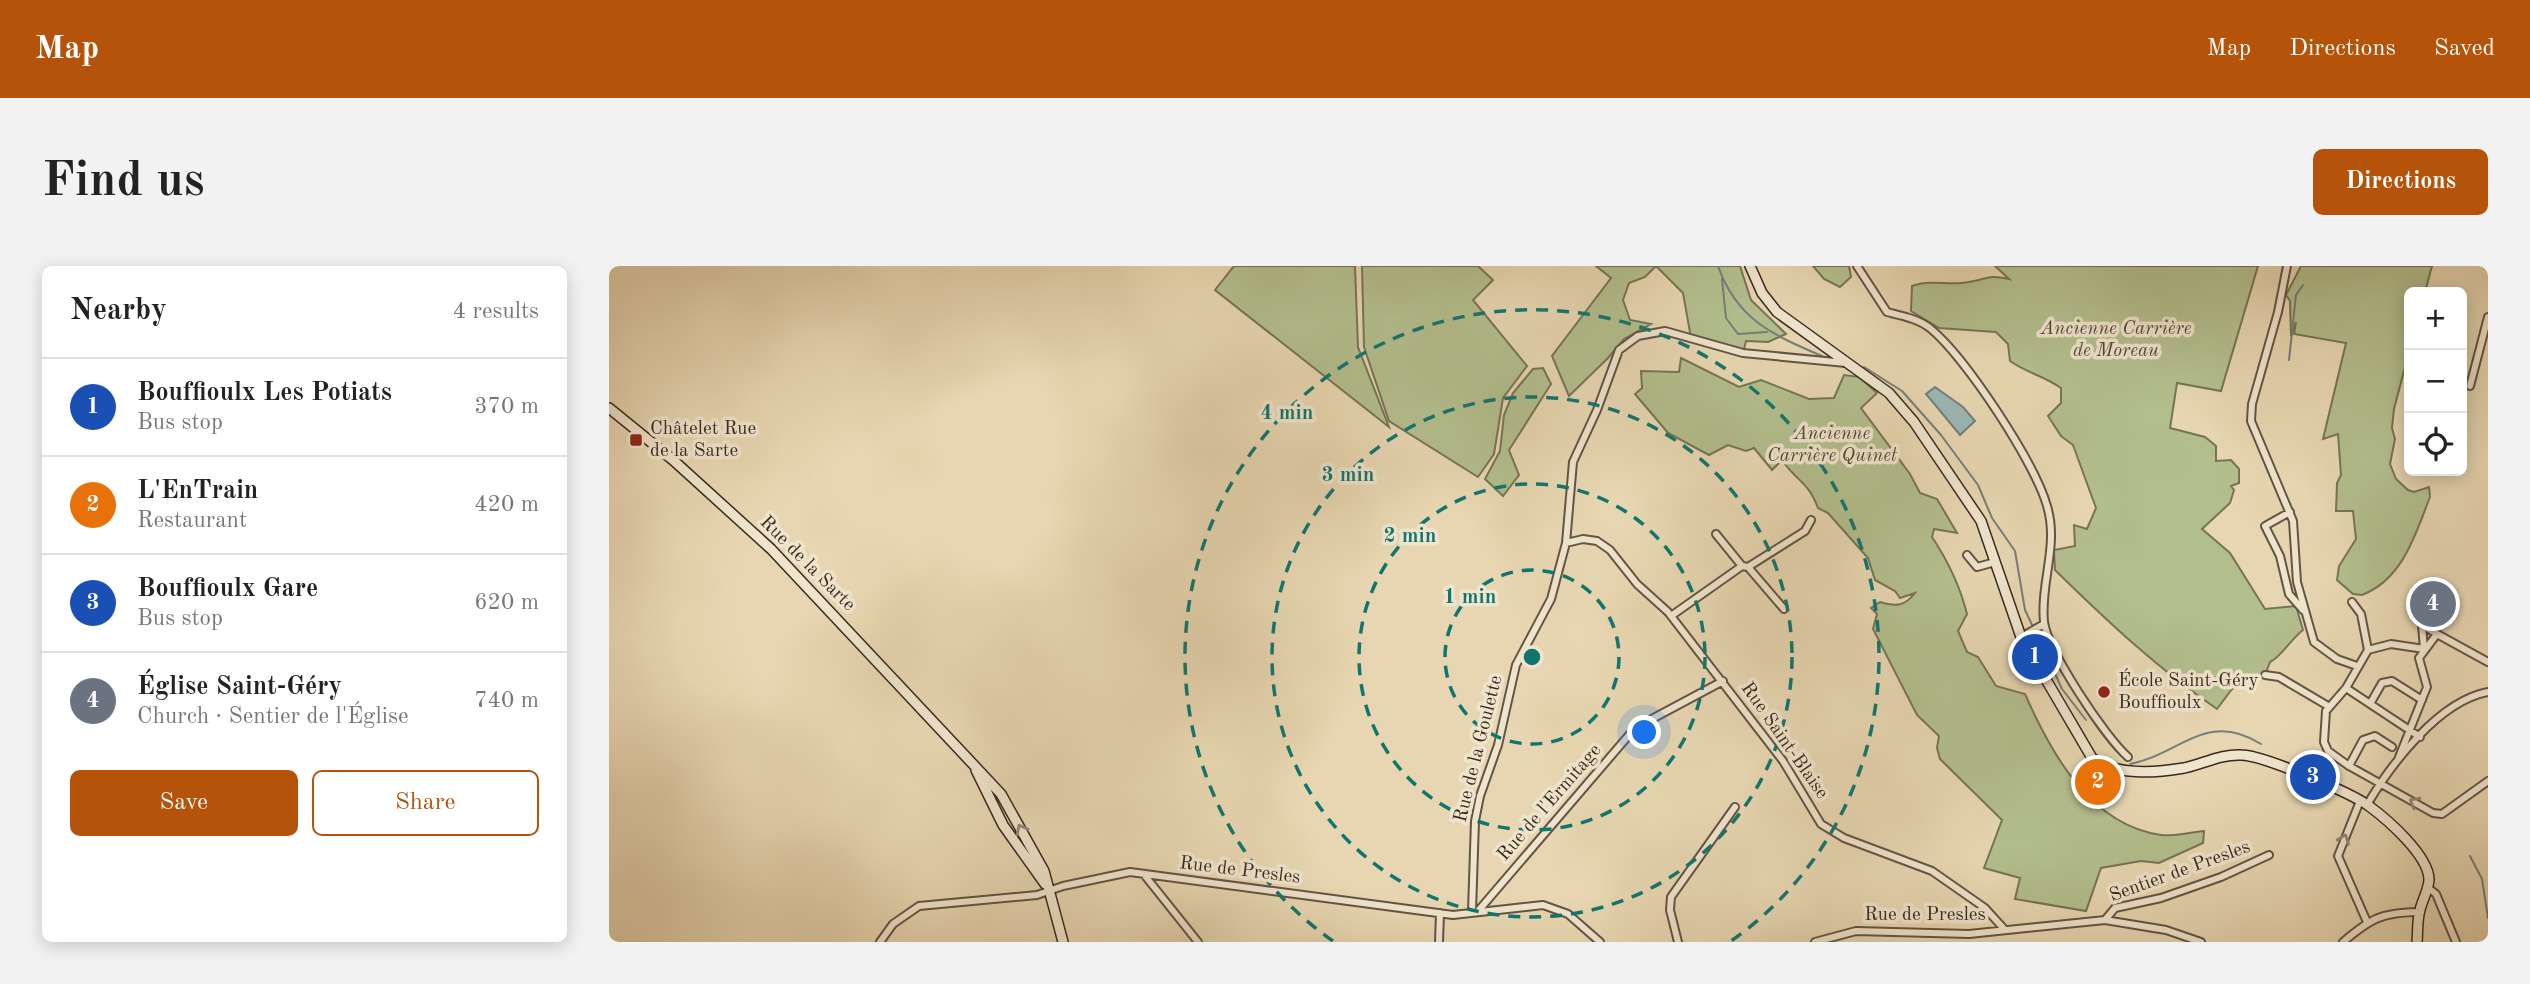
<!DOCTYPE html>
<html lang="en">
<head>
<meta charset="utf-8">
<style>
  :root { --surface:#fff; --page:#f2f2f2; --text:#222; --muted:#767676; --line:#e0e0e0; --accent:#b45309 }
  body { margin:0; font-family:"Old Standard TT",serif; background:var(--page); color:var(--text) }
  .controls { position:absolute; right:21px; top:21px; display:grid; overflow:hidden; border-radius:10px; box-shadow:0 4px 18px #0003 }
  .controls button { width:63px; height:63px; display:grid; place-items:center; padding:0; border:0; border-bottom:2px solid var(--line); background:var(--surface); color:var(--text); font:35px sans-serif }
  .you { position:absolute; left:1036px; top:467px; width:24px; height:24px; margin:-18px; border:5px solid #fff; border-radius:50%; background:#1a73e8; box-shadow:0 0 0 10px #1a73e833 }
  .badge { display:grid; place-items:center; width:46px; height:46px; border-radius:50%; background:var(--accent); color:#fff; font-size:23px; font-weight:700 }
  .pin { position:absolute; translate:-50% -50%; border:4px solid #fff; box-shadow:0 2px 7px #0006 }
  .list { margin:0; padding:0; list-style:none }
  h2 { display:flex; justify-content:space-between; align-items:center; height:91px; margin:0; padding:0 28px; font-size:30px }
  h2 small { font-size:23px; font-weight:400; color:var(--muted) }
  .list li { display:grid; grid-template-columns:46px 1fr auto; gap:21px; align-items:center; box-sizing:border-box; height:98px; padding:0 28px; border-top:2px solid var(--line) }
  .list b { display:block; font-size:26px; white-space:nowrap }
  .list p { margin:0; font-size:23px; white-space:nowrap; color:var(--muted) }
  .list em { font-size:23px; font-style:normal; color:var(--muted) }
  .actions { display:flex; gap:14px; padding:21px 28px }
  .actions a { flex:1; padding:16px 0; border:2px solid var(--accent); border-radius:10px; text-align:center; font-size:24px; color:var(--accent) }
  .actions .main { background:var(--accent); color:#fff }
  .icon { flex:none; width:38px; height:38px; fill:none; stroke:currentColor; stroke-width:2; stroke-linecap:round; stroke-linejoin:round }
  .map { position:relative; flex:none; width:1879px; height:676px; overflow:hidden; border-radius:10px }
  header { display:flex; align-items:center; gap:42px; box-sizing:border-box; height:98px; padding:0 35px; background:var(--accent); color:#fff }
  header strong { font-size:33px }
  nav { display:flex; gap:38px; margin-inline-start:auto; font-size:24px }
  .intro { display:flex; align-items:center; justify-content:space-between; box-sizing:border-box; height:168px; padding:0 42px }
  h1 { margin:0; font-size:49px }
  .button { padding:18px 32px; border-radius:10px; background:var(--accent); color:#fff; font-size:24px; font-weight:700 }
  main { display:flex; gap:42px; padding:0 42px }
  aside { flex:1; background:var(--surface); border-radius:10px; box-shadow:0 4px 18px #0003 }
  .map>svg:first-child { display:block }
</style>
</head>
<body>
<header>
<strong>Map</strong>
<nav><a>Map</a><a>Directions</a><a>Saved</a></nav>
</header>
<div class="intro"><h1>Find us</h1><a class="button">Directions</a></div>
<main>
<aside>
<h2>Nearby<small>4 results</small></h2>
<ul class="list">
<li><span class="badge" style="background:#1a4fb4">1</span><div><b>Bouffioulx Les Potiats</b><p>Bus stop</p></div><em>370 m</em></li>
<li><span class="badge" style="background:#e8710a">2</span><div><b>L'EnTrain</b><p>Restaurant</p></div><em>420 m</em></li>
<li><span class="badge" style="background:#1a4fb4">3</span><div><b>Bouffioulx Gare</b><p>Bus stop</p></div><em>620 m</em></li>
<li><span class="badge" style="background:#6b7280">4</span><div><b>Église Saint-Géry</b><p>Church · Sentier de l'Église</p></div><em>740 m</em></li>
</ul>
<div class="actions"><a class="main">Save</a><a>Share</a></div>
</aside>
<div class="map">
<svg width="1879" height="676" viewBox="0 0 1879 676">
  <rect width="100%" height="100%" fill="#e7d6b1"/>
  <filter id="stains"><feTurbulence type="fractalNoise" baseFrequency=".00286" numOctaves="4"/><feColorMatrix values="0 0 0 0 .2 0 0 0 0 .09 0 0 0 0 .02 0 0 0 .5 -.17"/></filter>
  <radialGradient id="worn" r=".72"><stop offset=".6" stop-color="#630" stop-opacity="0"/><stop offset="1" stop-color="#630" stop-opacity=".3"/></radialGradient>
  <path fill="#b3be8d" stroke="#767456" stroke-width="2" d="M 625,0 L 746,0 L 749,81 L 780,161 L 606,24 Z
    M 753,0 L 869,0 L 884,14 L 864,34 L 918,100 L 894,132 L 885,188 L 869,211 L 780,155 L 755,81 Z
    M 987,0 L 1131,0 L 1142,34 L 1177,68 L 1159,76 L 1137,75 L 1134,87 L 1082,72 L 1074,27 L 1047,0 L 1036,11 L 1020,17 L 1014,34 L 1021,54 L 1042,58 L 1015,73 L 999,92 L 960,130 L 943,90 L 1002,12 Z
    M 1204,0 L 1240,0 L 1242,11 L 1231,21 L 1215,13 Z
    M 1386,0 L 1649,0 L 1612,125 L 1568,117 L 1561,162 L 1596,171 L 1607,180 L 1607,195 L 1622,194 L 1630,203 L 1630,217 L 1622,220 L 1625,224 L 1621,237 L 1593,263 L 1621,287 L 1656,343 L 1687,340 L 1694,364 C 1682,373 1671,392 1661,396 L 1656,409 L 1623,423 L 1608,443 C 1548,402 1498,355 1446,304 L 1445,284 L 1466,280 L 1465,259 L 1478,263 L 1487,242 L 1464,179 L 1452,170 L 1439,150 L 1452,137 L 1452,122 C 1435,110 1418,107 1401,95 L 1399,78 L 1387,66 L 1330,62 L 1302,45 L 1303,20 C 1323,13 1340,20 1360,16 C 1379,13 1379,8 1400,13 Z
    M 1692,0 L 1823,0 L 1816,26 L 1800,26 L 1800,86 L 1785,143 L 1783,162 L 1786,173 L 1781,198 L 1787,213 L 1799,224 L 1805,226 L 1820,221 L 1821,231 C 1806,269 1794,313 1753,329 L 1744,328 L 1728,314 L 1730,300 L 1747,273 L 1744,245 L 1727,245 L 1728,217 L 1732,209 L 1729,168 L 1714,173 L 1737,77 L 1685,68 L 1687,56 L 1682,70 L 1681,35 L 1677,29 Z
    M 1072,92 L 1130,121 L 1152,114 L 1200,133 L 1225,132 L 1235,109 L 1250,111 L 1268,127 L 1252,142 L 1301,208 L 1311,227 L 1328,233 L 1348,267 L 1325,263 L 1323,271 C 1339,295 1351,320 1358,348 L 1349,365 L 1358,386 L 1369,391 L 1387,420 L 1416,428 C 1442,487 1481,559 1552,569 C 1565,571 1582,566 1595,565 L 1594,577 L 1550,597 L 1532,595 L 1492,602 L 1477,645 L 1406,633 L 1411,612 L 1375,602 L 1393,554 L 1331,493 L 1328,482 L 1330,470 L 1308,449 L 1264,363 L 1268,348 L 1262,342 L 1271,336 C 1287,341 1296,340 1306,327 L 1291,332 L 1286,325 L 1266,314 L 1259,292 L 1219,247 L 1209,242 C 1199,215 1187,215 1173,194 L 1163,204 L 1145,182 L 1137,185 L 1119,179 L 1100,189 L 1059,167 L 1026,128 L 1033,122 L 1032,105 L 1070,106 Z
    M 934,102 L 942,118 L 900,184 L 910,209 L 894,230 L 876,213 L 891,185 L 895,149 L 904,127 L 924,103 Z"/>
  <path fill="#9bb6b6" stroke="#747e7a" stroke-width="2" d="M 1326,121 L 1354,141 L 1366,155 L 1351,169 L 1317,128 Z"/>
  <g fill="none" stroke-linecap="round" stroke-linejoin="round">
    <path stroke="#747e7a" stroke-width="2" d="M 1109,0 C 1128,54 1164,69 1213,90
      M 1113,13 L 1117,52 L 1129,68 L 1158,66
      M 1680,94 L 1687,29 L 1694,19
      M 1255,101 L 1293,125 L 1332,169 L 1369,219 L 1383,252 L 1406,285 L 1416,344 L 1424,361
      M 1427,366 L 1453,423 L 1477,454
      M 1521,498 C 1572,488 1597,444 1652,478
      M 1861,590 L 1873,613 L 1879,652"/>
    <defs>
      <path id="street" d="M 1248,0 L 1278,46 C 1294,50 1310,53 1322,63 C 1357,92 1426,197 1438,240 C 1450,279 1431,317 1435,356 C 1439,385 1496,471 1519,491
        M 1678,0 L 1669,46 L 1643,138 L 1642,155 L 1684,255 L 1688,316 L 1705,376 L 1728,393 L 1748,400
        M 1861,120 L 1879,51
        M 1681,246 L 1656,260 L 1671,290 L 1680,328 L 1694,344
        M 1107,268 L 1133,300
        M 957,277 L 974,273 L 988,275 L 1001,284 L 1028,318 L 1059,346 L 1174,495 L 1212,558 L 1235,572 L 1323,605 L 1376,642 L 1396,664
        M 1358,289 L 1368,301 L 1386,296
        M 1139,301 L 1196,265 L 1202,254
        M 1139,301 L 1175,343
        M 1743,336 L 1752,348 L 1759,384
        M 1062,350 L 1133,300 L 1139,301
        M 1813,359 L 1810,348 L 1820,322
        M 1828,368 L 1879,396
        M 1412,371 L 1435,358
        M 1815,383 L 1782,378 L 1759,384 L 1737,422 L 1717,445 L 1715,476 L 1719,485 L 1740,500 L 1824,547 L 1833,548 L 1879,515
        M 1656,409 L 1670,411 L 1719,440
        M 1737,422 L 1811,471
        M 1761,438 L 1773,417 L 1783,415 L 1813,434
        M 1790,491 L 1818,421 L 1810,392 L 1828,368 L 1813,359 L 1815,383
        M 1740,500 L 1754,474 L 1766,470 L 1783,481
        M 1751,535 L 1729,590 L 1758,656
        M 1758,539 C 1782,498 1830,435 1879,426
        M 537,611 L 589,676
        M 1818,621 L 1827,628 L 1847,676
        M 870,644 L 1026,462 L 1114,415
        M 863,645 L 866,555 L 871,530 L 889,479 L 907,399 L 942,333 L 957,277 L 964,196 L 988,144 L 1010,84 L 1029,70 L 1056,65 L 1134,87 L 1237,97
        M 1496,654 L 1506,642 L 1552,632 L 1612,611 L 1660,589
        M 271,676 L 284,658 L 310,640 L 428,629 L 454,620 L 521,606 L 844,649 L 934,639 L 959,648 L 991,676
        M 830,676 L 831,647
        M 1069,676 L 1061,644 L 1062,631 L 1126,541
        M 1206,676 L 1247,665 L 1360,668 L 1496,654 L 1557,664 L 1592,676
        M 1734,676 C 1761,653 1773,646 1810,646"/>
      <path id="secondary" d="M 1141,0 L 1153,27 L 1168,46 L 1280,127 L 1305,156 L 1372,255 L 1412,371 L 1483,492 C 1507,510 1545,507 1575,502 C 1594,498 1612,488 1632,489 C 1654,489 1742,527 1760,540 C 1779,554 1819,589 1820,613 C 1820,623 1813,635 1811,644 C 1808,654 1809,666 1808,676
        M 0,142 L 64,194 L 162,283 L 392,528 L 435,605 L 454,676
        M 367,504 L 394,559 L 436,618"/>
    </defs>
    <use href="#street" stroke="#645444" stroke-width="10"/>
    <use href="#secondary" stroke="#39291f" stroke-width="12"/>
    <use href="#street" stroke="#efe4cc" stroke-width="6"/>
    <use href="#secondary" stroke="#efe4cc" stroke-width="9"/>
  </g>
  <defs><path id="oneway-chevron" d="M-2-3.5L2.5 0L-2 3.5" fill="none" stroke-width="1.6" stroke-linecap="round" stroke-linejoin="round" transform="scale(1.75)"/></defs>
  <g stroke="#948676">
    <use href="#oneway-chevron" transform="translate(1805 536) rotate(-150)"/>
    <use href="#oneway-chevron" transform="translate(412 563) rotate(-118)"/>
    <use href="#oneway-chevron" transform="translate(1735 573) rotate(-69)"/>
  </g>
  <g fill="none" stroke="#0f766e" stroke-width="3.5" stroke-dasharray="12 9">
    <circle cx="923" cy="391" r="87"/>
    <circle cx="923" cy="391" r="173"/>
    <circle cx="923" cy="391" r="260"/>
    <path d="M724 675A347 347 0 1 1 1122 675"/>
  </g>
  <g fill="#8f2418" stroke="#efe4cc" stroke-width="2.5">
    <rect x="20" y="167" width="14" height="14" rx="3.5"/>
    <circle cx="1495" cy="426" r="7"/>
  </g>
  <g text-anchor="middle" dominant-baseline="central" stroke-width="7" stroke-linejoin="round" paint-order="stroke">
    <g font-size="19" font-style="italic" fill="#514735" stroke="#efe4cc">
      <text x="1507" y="63">Ancienne Carrière<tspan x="1507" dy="22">de Moreau</tspan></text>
      <text x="1223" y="168">Ancienne<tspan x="1223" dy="22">Carrière Quinet</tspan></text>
    </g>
    <g font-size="19" fill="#39291f" stroke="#efe4cc" text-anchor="start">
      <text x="41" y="163">Châtelet Rue<tspan x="41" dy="22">de la Sarte</tspan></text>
      <text x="1509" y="415">École Saint-Géry<tspan x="1509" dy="22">Bouffioulx</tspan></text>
    </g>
    <g font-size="19" fill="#39291f" stroke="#efe4cc">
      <text transform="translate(198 298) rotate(45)">Rue de la Sarte</text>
      <text transform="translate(1175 475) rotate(55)">Rue Saint-Blaise</text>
      <text transform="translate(870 483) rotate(-76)">Rue de la Goulette</text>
      <text transform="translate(941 537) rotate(-49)">Rue de l'Ermitage</text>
      <text transform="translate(631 605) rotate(7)">Rue de Presles</text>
      <text transform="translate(1571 606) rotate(-20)">Sentier de Presles</text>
      <text x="1316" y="649">Rue de Presles</text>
    </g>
  </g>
  <circle cx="923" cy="391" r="10" fill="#0f766e" stroke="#efe4cc" stroke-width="3.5"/>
  <g font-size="21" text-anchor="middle" font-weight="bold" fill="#0f766e" stroke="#efe4cc" stroke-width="7" stroke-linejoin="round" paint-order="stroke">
    <text x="678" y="153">4 min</text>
    <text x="739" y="215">3 min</text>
    <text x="801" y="276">2 min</text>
    <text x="861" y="337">1 min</text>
  </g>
  <rect width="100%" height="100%" filter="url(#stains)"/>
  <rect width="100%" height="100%" fill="url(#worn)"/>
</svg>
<div class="controls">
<button>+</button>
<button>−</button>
<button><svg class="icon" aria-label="locate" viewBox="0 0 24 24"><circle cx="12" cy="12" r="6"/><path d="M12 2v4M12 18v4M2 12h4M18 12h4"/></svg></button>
</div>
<div class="you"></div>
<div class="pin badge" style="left:1426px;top:391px;background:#1a4fb4">1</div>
<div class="pin badge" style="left:1489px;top:516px;background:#e8710a">2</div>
<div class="pin badge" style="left:1704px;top:511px;background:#1a4fb4">3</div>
<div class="pin badge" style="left:1824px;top:338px;background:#6b7280">4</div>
</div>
</main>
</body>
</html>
